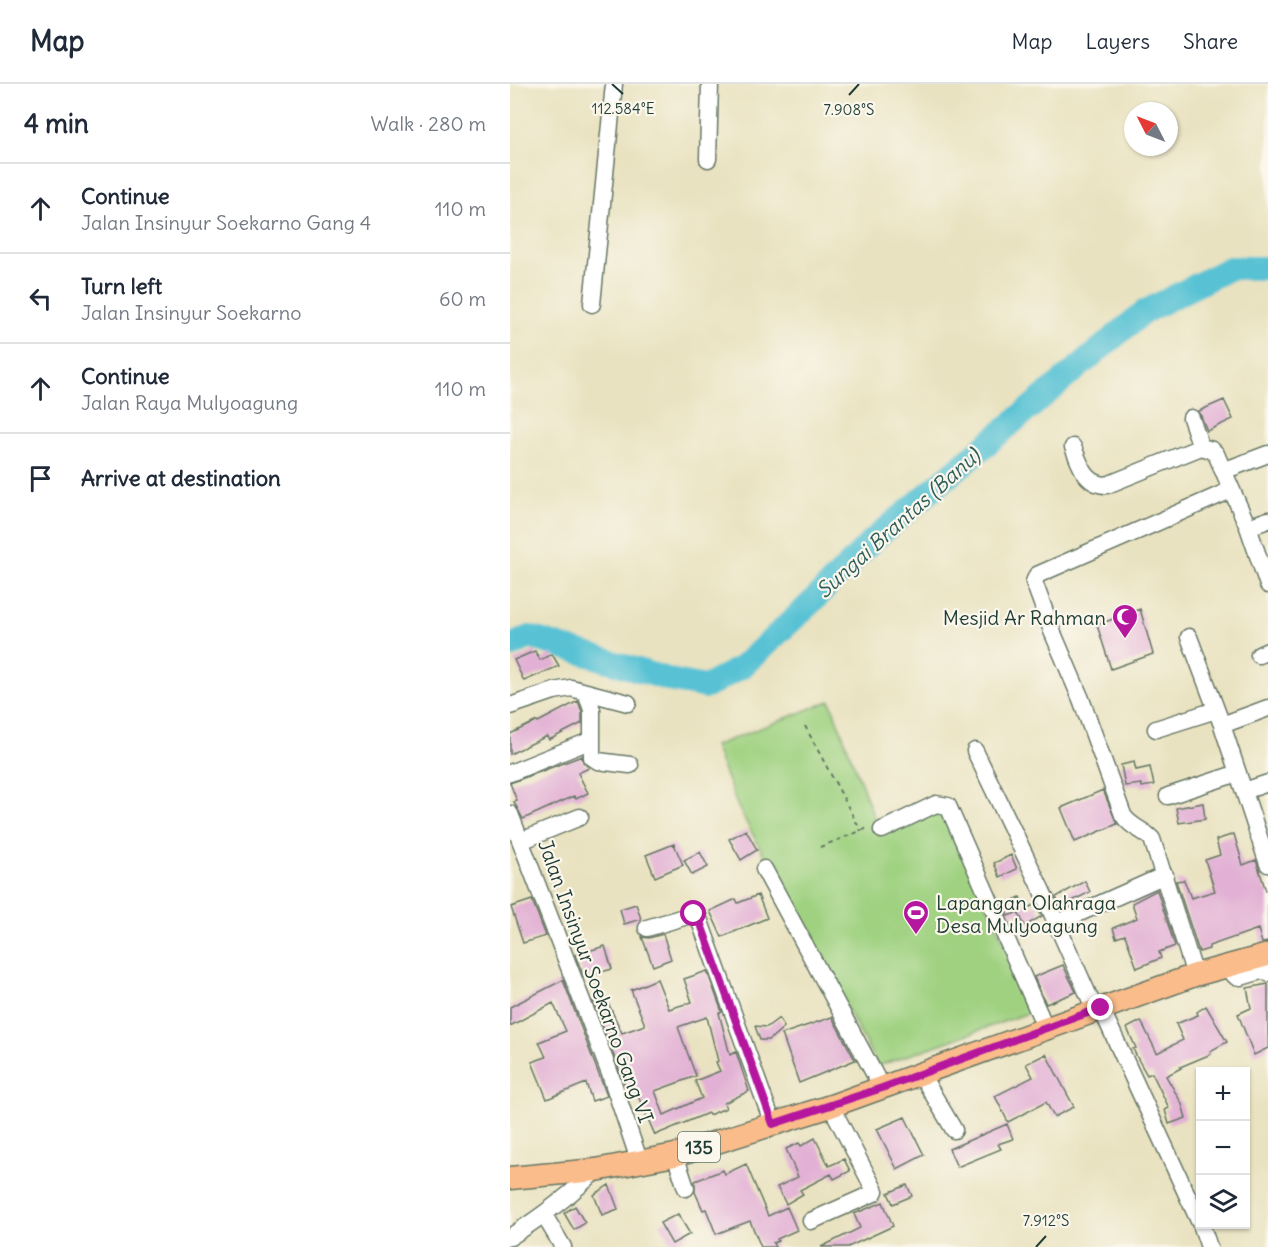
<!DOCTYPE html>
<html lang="en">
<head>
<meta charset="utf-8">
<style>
  :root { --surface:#fff; --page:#f2f2f3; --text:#1f2937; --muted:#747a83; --line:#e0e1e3 }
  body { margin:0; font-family:Delius,sans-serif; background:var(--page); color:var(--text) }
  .controls { position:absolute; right:18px; bottom:18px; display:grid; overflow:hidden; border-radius:0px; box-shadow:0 2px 4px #0004 }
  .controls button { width:54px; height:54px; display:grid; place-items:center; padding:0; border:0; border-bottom:2px solid var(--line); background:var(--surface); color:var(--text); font:30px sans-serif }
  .compass { position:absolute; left:614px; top:18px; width:54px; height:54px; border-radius:50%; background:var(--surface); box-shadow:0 2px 4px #0004; rotate:312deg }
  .stop { position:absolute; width:18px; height:18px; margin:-14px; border:4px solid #b5179e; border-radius:50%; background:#fff }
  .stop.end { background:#b5179e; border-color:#fff; box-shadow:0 2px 6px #0008 }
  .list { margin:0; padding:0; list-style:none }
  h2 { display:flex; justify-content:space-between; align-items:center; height:78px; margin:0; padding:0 24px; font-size:26px }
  h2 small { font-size:20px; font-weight:400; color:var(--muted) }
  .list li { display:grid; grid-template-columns:39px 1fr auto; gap:18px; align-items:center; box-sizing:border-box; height:90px; padding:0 24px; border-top:2px solid var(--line) }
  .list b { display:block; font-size:22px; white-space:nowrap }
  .list p { margin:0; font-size:20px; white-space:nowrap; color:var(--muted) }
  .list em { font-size:20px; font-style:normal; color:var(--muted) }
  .icon { flex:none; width:33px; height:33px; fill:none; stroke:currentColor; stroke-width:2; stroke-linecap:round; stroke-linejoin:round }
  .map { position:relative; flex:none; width:758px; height:1163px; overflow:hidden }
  header { display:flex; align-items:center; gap:36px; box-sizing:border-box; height:84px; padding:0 30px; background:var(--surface); border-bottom:2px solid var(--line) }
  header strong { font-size:28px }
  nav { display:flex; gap:33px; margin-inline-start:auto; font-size:21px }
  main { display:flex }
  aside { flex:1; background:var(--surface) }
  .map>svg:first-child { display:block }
</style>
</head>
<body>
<header>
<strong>Map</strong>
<nav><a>Map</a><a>Layers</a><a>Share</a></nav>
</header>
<main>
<aside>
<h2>4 min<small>Walk · 280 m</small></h2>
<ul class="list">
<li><svg class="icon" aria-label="ahead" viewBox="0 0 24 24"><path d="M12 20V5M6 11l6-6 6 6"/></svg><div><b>Continue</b><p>Jalan Insinyur Soekarno Gang 4</p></div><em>110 m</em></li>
<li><svg class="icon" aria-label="left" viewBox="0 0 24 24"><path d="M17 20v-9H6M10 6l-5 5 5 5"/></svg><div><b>Turn left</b><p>Jalan Insinyur Soekarno</p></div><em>60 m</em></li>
<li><svg class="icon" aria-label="ahead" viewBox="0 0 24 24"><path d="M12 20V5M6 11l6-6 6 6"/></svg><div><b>Continue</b><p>Jalan Raya Mulyoagung</p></div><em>110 m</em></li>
<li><svg class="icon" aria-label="arrive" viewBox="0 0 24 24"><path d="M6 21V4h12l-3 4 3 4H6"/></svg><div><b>Arrive at destination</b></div></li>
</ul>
</aside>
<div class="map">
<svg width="758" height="1163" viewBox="0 0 758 1163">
  <rect width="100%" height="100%" fill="#fbf7ec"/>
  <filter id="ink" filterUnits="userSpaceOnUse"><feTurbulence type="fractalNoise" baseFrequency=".0167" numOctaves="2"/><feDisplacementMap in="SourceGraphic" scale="12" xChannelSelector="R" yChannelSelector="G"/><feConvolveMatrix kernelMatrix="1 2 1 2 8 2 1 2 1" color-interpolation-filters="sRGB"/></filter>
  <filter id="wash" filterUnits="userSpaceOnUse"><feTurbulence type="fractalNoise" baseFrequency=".008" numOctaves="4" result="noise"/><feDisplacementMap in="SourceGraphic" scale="24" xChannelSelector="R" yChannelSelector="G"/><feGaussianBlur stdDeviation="1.35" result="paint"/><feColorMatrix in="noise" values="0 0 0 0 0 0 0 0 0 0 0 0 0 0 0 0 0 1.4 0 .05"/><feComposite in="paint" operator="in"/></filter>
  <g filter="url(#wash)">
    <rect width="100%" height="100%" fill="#e9e2c0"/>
    <path fill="#9fd180" stroke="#5f875a" stroke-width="1.5" d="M 320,617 L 368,744 L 363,746 L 369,750 L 435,725 L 524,927 L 368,982 L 228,723 L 204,662 Z"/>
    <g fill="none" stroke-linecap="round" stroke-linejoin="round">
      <path stroke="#58c2d4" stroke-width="24" d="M 0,562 L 20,553 L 164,597 L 196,603 L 233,582 L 304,516 L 364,455 L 634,228 L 720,184 L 758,184"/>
    </g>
    <g id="blocks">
      <path fill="#e2b0d4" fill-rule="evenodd" d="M 714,316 L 723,335 L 697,347 L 689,327 Z
        M 630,525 L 643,570 L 601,585 L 587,541 Z
        M 25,567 L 30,576 L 42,570 L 49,582 L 14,597 L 4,576 Z
        M 68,617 L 72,628 L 72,639 L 39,656 L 37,652 L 0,670 L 0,650 L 27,637 L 28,638 Z
        M 72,672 L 73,678 L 79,684 L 68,689 L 78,709 L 66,715 L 64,712 L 13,735 L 4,718 L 7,717 L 0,699 Z
        M 624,678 L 626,686 L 640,683 L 644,701 L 632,703 L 631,700 L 615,702 L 611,681 Z
        M 593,706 L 607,740 L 565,758 L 551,724 Z
        M 693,719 L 695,735 L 669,739 L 666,724 Z
        M 236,746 L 247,766 L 231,776 L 219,755 Z
        M 724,750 L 733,781 L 746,776 L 756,807 L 758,806 L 758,858 L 752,859 L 748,845 L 699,862 L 699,865 L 689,868 L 666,797 L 674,796 L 681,814 L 705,807 L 695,776 L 710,771 L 706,756 Z
        M 164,760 L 173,781 L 145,793 L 136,771 Z
        M 190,768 L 198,783 L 182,791 L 174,776 Z
        M 501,771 L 507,785 L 490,793 L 484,779 Z
        M 575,797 L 580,808 L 550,823 L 546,813 Z
        M 647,806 L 665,862 L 649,868 L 651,874 L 627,884 L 615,851 L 606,854 L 603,844 L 627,834 L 622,819 Z
        M 248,811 L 257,834 L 212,853 L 200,827 L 226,815 L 228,819 Z
        M 510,813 L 513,820 L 516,819 L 518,824 L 526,820 L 532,832 L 515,842 L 508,828 L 498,832 L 493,821 Z
        M 22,816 L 36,852 L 13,859 L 1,823 Z
        M 126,820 L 131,835 L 114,840 L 110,825 Z
        M 153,850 L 161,875 L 143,882 L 132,853 L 139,854 Z
        M 95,862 L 102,885 L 74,893 L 65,871 Z
        M 553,881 L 566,908 L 536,920 L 524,893 Z
        M 197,887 L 212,928 L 209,929 L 220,971 L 226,968 L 239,1007 L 214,1019 L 216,1024 L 199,1031 L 198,1029 L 145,1051 L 124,1003 L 117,1006 L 83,917 L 95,912 L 112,949 L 135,941 L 121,906 L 147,895 L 159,925 L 182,918 L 174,895 ZM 197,933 L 208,977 L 206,978 L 210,987 L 185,997 L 192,1014 L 154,1031 L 145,1007 L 186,992 L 168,943 Z
        M 53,896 L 97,1012 L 82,1017 L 76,999 L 37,1015 L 22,978 L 36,973 L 29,958 L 56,947 L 43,919 L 0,942 L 0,923 Z
        M 758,900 L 758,964 L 744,971 L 728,930 L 741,924 L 737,904 Z
        M 696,922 L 717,958 L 700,967 L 701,970 L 670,983 L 671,984 L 656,992 L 672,1020 L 676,1034 L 659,1040 L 655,1026 L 659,1024 L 642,989 L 637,991 L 629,977 L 623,965 L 626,964 L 617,944 L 631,937 L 647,969 L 673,956 L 666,940 L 688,931 L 687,928 Z
        M 322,933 L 345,976 L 289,999 L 272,950 Z
        M 269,934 L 274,943 L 259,956 L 250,956 L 245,942 L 257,943 Z
        M 536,970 L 564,1023 L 544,1033 L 536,1018 L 498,1038 L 485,1012 L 523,993 L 516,980 Z
        M 395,1033 L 414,1071 L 387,1085 L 367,1045 Z
        M 497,1040 L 503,1055 L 488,1060 L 491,1065 L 447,1083 L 439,1065 Z
        M 305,1054 L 319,1082 L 334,1075 L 340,1087 L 324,1095 L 321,1090 L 290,1106 L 293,1110 L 276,1120 L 267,1103 L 288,1093 L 276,1065 L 289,1059 L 291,1062 Z
        M 236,1080 L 258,1132 L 277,1123 L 287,1146 L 267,1155 L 268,1157 L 263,1159 L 265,1163 L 251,1163 L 240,1137 L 206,1150 L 196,1125 L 193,1126 L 185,1108 L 185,1097 L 213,1086 L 215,1090 Z
        M 99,1101 L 108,1125 L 92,1131 L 84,1111 Z
        M 397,1101 L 402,1112 L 383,1120 L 378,1109 Z
        M 373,1118 L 383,1142 L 338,1163 L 311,1163 L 350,1144 L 344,1130 Z
        M 65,1122 L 75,1139 L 64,1146 L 54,1129 Z
        M 168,1130 L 180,1150 L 162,1160 L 150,1139 Z"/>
    </g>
  </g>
  <g filter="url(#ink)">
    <use href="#blocks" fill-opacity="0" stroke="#667765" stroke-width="1.5"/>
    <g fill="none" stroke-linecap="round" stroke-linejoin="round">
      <defs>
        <path id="minor" d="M 198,75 L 200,0
          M 82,220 L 104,0
          M 681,334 L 691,363
          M 563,363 C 570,380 575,401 597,401 L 691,363
          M 691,363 L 702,366 L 706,370 L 738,443 L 758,501
          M 713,387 L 758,370
          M 738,443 L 758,436
          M 679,553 L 712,641 L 758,780
          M 749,571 L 758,567
          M 76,608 L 82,626 L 82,673 L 88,677 L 120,681
          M 0,622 L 44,607 L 61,604 L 118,619
          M 712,641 L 758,624
          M 646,645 L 706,626
          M 465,667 L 532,807 L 585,926
          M 0,689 L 82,656
          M 734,707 L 758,699
          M 658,712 L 728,689
          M 0,730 L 99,987 L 130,1079
          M 372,746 L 426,720 L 438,722 L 536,945
          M 11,757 L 70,733
          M 254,785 L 372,1004
          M 547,839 L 655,791
          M 137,844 L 184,830 L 188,832 L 263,1040
          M 716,881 L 725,892 L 731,893 L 754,886 L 758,889
          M 685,891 L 642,755 C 633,745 620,743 613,731 L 571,615 L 542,547 L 524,498 L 527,491 L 721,406
          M 591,924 L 690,1139
          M 411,990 L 444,1046
          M 165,1071 L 176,1104
          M 34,1131 L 53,1163
          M 301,1137 L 364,1109 L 365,1107 L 321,1022
          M 691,1140 L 699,1163
          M 0,1153 C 31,1133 60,1112 86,1086"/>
        <path id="major" d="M 0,1094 L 86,1086 L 165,1071 L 321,1022 L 685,891 L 758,871"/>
      </defs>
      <use href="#minor" stroke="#667765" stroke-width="19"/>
      <use href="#major" stroke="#667765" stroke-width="25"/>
      <path stroke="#667765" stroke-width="2" stroke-dasharray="4.5 4.5" stroke-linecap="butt" d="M 295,642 L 351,747
        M 310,763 L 358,744"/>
      <use href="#minor" stroke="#fff" stroke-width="16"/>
      <use href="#major" stroke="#f9bc8a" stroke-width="22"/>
    </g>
  </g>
  <g fill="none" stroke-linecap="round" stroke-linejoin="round" filter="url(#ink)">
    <path stroke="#b5179e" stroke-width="8" d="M 184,830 L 188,832 L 263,1040 L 372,1004 L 591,924"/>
  </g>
  <path fill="none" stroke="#1f3d34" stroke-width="2" d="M 102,0 L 113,10M 339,11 L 349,0M 526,1163 L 536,1152"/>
  <defs>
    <symbol id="mosque-pin" viewBox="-11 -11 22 30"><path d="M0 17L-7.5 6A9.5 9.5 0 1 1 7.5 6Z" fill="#b5179e" stroke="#fbf7ec"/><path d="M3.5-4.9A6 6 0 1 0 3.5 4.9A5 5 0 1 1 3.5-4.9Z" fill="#fff"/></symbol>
    <symbol id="stadium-pin" viewBox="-11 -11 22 30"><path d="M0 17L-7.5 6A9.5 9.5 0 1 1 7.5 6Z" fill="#b5179e" stroke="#fbf7ec"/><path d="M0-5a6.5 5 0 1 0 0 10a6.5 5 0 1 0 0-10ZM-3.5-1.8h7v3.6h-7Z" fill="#fff"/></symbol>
  </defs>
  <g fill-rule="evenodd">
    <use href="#mosque-pin" x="600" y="518" width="30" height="40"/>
    <use href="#stadium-pin" x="391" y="814" width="30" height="40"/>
  </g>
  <g text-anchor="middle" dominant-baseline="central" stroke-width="4.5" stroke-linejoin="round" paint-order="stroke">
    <rect fill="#fbf7ec" stroke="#61756b" stroke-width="1.5" x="168" y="1048" width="42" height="30" rx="4.5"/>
    <g font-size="18" font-weight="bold" fill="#1f3d34">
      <text x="189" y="1063">135</text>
    </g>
    <g font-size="20" fill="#1f3d34" stroke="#fbf7ec" text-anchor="end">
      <text x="596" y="533">Mesjid Ar Rahman</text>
      <text x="426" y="818" text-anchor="start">Lapangan Olahraga<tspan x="426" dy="23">Desa Mulyoagung</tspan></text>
    </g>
    <g font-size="20" fill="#1f3d34" stroke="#fbf7ec">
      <text transform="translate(86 897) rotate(70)">Jalan Insinyur Soekarno Gang VI</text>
    </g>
    <g font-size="21" font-style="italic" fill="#2d5e5c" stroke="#fbf7ec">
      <text transform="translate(388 439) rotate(-42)">Sungai Brantas (Banu)</text>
    </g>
  </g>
  <g font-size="15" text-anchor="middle" fill="#1f3d34" stroke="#fbf7ec" stroke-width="4.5" stroke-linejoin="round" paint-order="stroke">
    <text x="113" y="30">112.584°E</text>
    <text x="339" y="31">7.908°S</text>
    <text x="536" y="1142">7.912°S</text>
  </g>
</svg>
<div class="controls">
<button>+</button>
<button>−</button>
<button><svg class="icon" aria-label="layers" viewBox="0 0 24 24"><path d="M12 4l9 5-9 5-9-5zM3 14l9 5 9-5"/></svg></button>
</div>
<svg class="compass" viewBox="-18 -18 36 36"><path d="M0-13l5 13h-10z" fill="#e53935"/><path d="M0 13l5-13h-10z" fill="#747a83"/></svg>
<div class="stop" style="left:184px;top:830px"></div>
<div class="stop end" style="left:591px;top:924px"></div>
</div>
</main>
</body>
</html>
